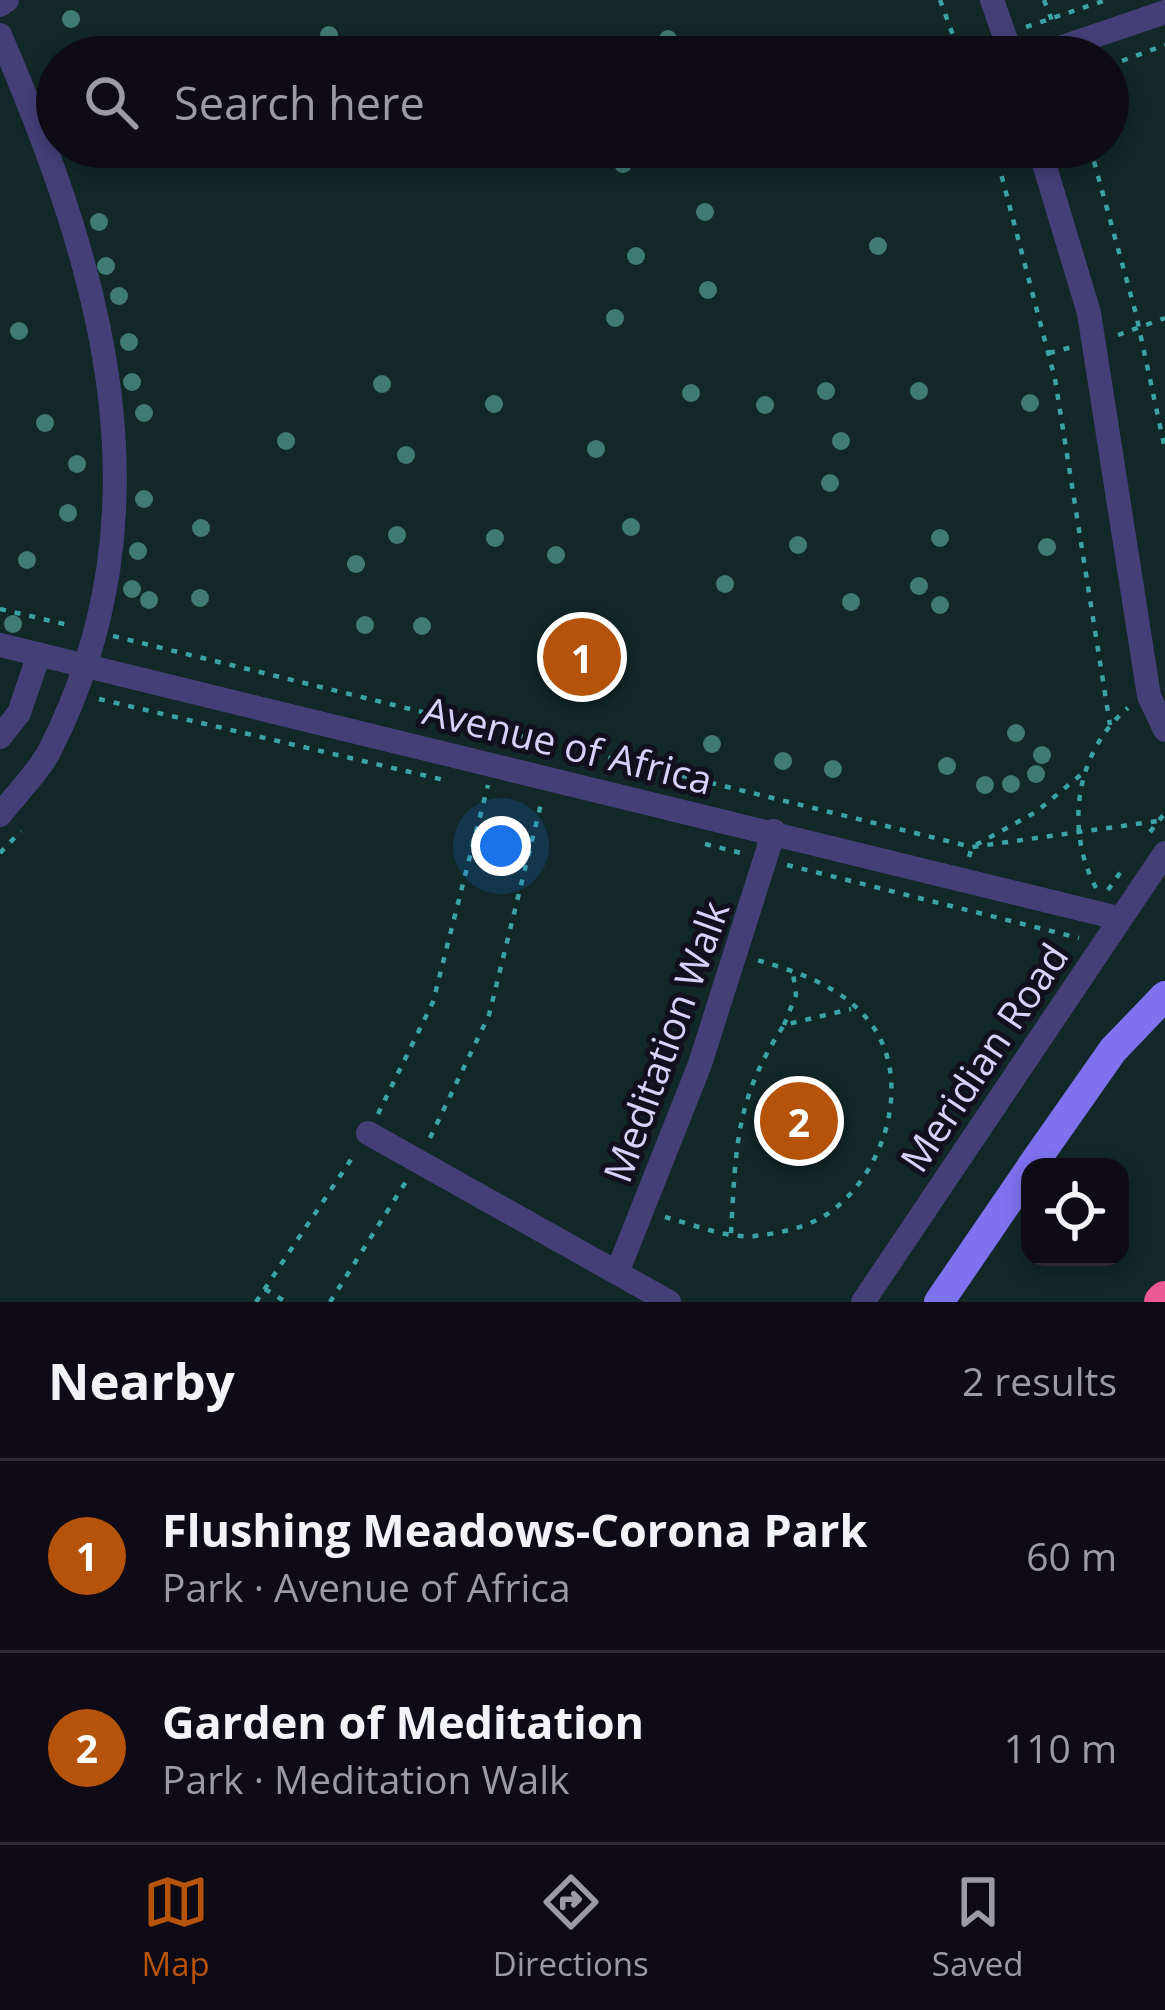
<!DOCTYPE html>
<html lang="en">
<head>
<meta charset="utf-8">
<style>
  :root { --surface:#0e0b16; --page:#17141f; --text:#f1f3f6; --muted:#9b9ba1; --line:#2e2b35; --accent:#b45309 }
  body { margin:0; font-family:"Open Sans",sans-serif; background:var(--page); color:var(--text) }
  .controls { position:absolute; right:36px; bottom:36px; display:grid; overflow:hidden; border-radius:24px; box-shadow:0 6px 18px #0003 }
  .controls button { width:108px; height:108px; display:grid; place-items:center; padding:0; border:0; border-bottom:3px solid var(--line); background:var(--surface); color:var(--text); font:60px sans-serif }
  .you { position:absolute; left:501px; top:846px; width:42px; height:42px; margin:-30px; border:9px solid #fff; border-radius:50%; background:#1a73e8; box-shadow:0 0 0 18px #1a73e833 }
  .badge { display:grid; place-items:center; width:78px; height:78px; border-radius:50%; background:var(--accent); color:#fff; font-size:39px; font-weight:700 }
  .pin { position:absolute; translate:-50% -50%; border:6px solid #fff; box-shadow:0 3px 12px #0006 }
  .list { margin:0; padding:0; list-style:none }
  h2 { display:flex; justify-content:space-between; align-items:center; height:156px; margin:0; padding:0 48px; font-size:51px }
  h2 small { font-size:39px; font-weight:400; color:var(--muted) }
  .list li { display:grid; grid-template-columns:78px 1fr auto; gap:36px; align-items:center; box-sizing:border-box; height:192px; padding:0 48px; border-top:3px solid var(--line) }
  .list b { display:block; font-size:45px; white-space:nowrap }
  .list p { margin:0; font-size:39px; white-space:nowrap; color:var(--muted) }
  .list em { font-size:39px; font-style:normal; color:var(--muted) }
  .icon { flex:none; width:66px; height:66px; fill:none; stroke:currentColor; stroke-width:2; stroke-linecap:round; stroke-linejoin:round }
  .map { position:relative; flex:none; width:1165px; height:1302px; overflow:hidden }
  .search { position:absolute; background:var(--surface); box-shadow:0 6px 18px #0003; left:36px; right:36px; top:36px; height:132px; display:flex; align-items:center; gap:30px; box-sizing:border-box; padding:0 42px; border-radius:66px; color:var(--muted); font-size:45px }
  .sheet { height:540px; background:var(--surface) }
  nav { display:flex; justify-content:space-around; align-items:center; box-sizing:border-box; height:168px; border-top:3px solid var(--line); background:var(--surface); font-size:33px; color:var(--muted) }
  nav a { display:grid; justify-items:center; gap:6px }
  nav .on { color:var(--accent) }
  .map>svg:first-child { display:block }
</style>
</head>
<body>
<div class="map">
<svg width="1165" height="1302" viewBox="0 0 1165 1302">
  <rect width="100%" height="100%" fill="#120f1e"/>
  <path fill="#122727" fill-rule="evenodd" d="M 0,0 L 1165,0 L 1165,1302 L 0,1302 ZM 57,57 L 1108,57 L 1108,147 L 57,147 ZM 1030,1167 L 1120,1167 L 1120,1257 L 1030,1257 Z"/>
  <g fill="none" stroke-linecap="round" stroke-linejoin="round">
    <path stroke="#3ba3a4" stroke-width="4.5" stroke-dasharray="6 9" stroke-linecap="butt" d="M 940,0 L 961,57
      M 1044,0 L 1055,28
      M 1026,27 L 1106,0
      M 958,49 L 981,42
      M 1108,66 L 1165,45
      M 994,147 L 1055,379 L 1110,725
      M 1090,147 L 1136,314 L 1165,449
      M 1118,335 L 1165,318
      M 1049,353 L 1072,347
      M 0,609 L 73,626
      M 113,636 L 972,847 L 1165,820
      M 99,699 L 444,780
      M 1150,832 L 1165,813
      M 705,844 L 741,853
      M 0,853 L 21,831
      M 969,857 L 972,847 L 1036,812 L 1083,773
      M 787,865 L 1079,938
      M 1096,888 C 1064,828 1076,751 1128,708
      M 1108,890 L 1122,870
      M 784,1025 L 796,995 L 793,973
      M 378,1114 L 433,1002 L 488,785
      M 430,1138 L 489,1015 L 541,804
      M 665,1217 C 692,1224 728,1239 755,1236 C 781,1233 811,1227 833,1210 C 886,1169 914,1078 869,1021 C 841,986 798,972 757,960
      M 731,1233 C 736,1147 735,1099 784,1025 L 851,1009
      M 265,1289 L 286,1302
      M 256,1302 L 354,1155
      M 330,1302 L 407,1180"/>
    <path stroke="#453f78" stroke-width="24" d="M 992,0 L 1012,57
      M 0,5 L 7,0
      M 0,35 C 101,270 173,507 50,750 C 38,773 16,794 0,815
      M 1033,57 L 1165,12
      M 1039,147 L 1089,313 L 1149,696 L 1165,730
      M 0,645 L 1118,918
      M 0,737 L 19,713 L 39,654
      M 368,1133 L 669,1302
      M 617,1273 L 700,1064 L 774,831
      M 863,1302 L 1165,853"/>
    <path stroke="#7e72ef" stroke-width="30" d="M 1031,1167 L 1113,1050 L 1165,996
      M 939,1302 L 1030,1169"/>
    <path stroke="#ec5996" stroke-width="36" d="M 1162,1302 L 1165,1299"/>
  </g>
  <g fill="#407a75">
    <circle cx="71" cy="19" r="9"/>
    <circle cx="329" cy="35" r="9"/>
    <circle cx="668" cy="39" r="9"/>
    <circle cx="737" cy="47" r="9"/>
    <circle cx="623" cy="164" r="9"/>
    <circle cx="705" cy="212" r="9"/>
    <circle cx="99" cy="222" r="9"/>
    <circle cx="878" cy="246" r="9"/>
    <circle cx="636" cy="256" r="9"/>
    <circle cx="106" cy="266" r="9"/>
    <circle cx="708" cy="290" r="9"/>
    <circle cx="119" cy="296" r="9"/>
    <circle cx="615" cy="318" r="9"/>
    <circle cx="19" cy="331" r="9"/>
    <circle cx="129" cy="342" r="9"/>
    <circle cx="132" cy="382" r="9"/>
    <circle cx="382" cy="384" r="9"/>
    <circle cx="826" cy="391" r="9"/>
    <circle cx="919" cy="391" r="9"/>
    <circle cx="691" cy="393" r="9"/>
    <circle cx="1030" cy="403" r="9"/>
    <circle cx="494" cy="404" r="9"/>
    <circle cx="765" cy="405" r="9"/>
    <circle cx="144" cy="413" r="9"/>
    <circle cx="45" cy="423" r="9"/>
    <circle cx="286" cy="441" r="9"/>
    <circle cx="841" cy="441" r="9"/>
    <circle cx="596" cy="449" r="9"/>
    <circle cx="406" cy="455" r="9"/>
    <circle cx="77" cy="464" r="9"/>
    <circle cx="830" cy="483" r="9"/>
    <circle cx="144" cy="499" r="9"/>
    <circle cx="68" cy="513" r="9"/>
    <circle cx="631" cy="527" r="9"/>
    <circle cx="201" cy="528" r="9"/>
    <circle cx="397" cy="535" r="9"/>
    <circle cx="495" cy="538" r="9"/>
    <circle cx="940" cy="538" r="9"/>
    <circle cx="798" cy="545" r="9"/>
    <circle cx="1047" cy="547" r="9"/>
    <circle cx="138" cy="551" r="9"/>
    <circle cx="556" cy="555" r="9"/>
    <circle cx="27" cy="560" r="9"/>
    <circle cx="356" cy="564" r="9"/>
    <circle cx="725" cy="584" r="9"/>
    <circle cx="919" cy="586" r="9"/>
    <circle cx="132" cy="589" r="9"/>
    <circle cx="200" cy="598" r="9"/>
    <circle cx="149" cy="600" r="9"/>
    <circle cx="851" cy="602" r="9"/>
    <circle cx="940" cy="605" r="9"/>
    <circle cx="13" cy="624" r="9"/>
    <circle cx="365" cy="625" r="9"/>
    <circle cx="422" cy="626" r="9"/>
    <circle cx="590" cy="643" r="9"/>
    <circle cx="1016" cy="733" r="9"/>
    <circle cx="712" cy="744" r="9"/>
    <circle cx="1042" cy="755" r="9"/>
    <circle cx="783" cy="761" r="9"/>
    <circle cx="947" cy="766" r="9"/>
    <circle cx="833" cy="769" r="9"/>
    <circle cx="1036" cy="774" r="9"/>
    <circle cx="1011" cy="784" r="9"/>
    <circle cx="985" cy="785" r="9"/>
  </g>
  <g text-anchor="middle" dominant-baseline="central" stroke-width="10" stroke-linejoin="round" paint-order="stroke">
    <g font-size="39" fill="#d8d1fa" stroke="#120f1e">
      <text transform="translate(568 744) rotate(14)">Avenue of Africa</text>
      <text transform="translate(665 1041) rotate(-70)">Meditation Walk</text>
      <text transform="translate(983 1057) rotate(-56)">Meridian Road</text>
    </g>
  </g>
</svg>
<div class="controls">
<button><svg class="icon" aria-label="locate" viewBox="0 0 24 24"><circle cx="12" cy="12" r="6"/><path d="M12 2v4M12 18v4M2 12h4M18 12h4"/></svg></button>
</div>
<div class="you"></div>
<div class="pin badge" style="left:582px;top:657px">1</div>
<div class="pin badge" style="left:799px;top:1121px">2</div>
<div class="search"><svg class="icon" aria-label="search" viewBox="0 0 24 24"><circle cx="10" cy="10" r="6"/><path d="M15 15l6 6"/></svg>Search here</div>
</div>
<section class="sheet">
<h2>Nearby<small>2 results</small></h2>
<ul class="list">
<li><span class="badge">1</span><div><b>Flushing Meadows-Corona Park</b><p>Park · Avenue of Africa</p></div><em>60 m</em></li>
<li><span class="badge">2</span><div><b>Garden of Meditation</b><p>Park · Meditation Walk</p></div><em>110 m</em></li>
</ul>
</section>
<nav>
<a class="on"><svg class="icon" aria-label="map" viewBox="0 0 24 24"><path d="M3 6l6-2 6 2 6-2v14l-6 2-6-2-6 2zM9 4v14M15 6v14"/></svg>Map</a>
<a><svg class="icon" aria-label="directions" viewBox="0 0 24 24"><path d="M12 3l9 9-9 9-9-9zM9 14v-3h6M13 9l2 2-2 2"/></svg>Directions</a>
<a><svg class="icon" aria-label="saved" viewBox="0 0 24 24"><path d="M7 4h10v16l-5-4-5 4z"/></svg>Saved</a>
</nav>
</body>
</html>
